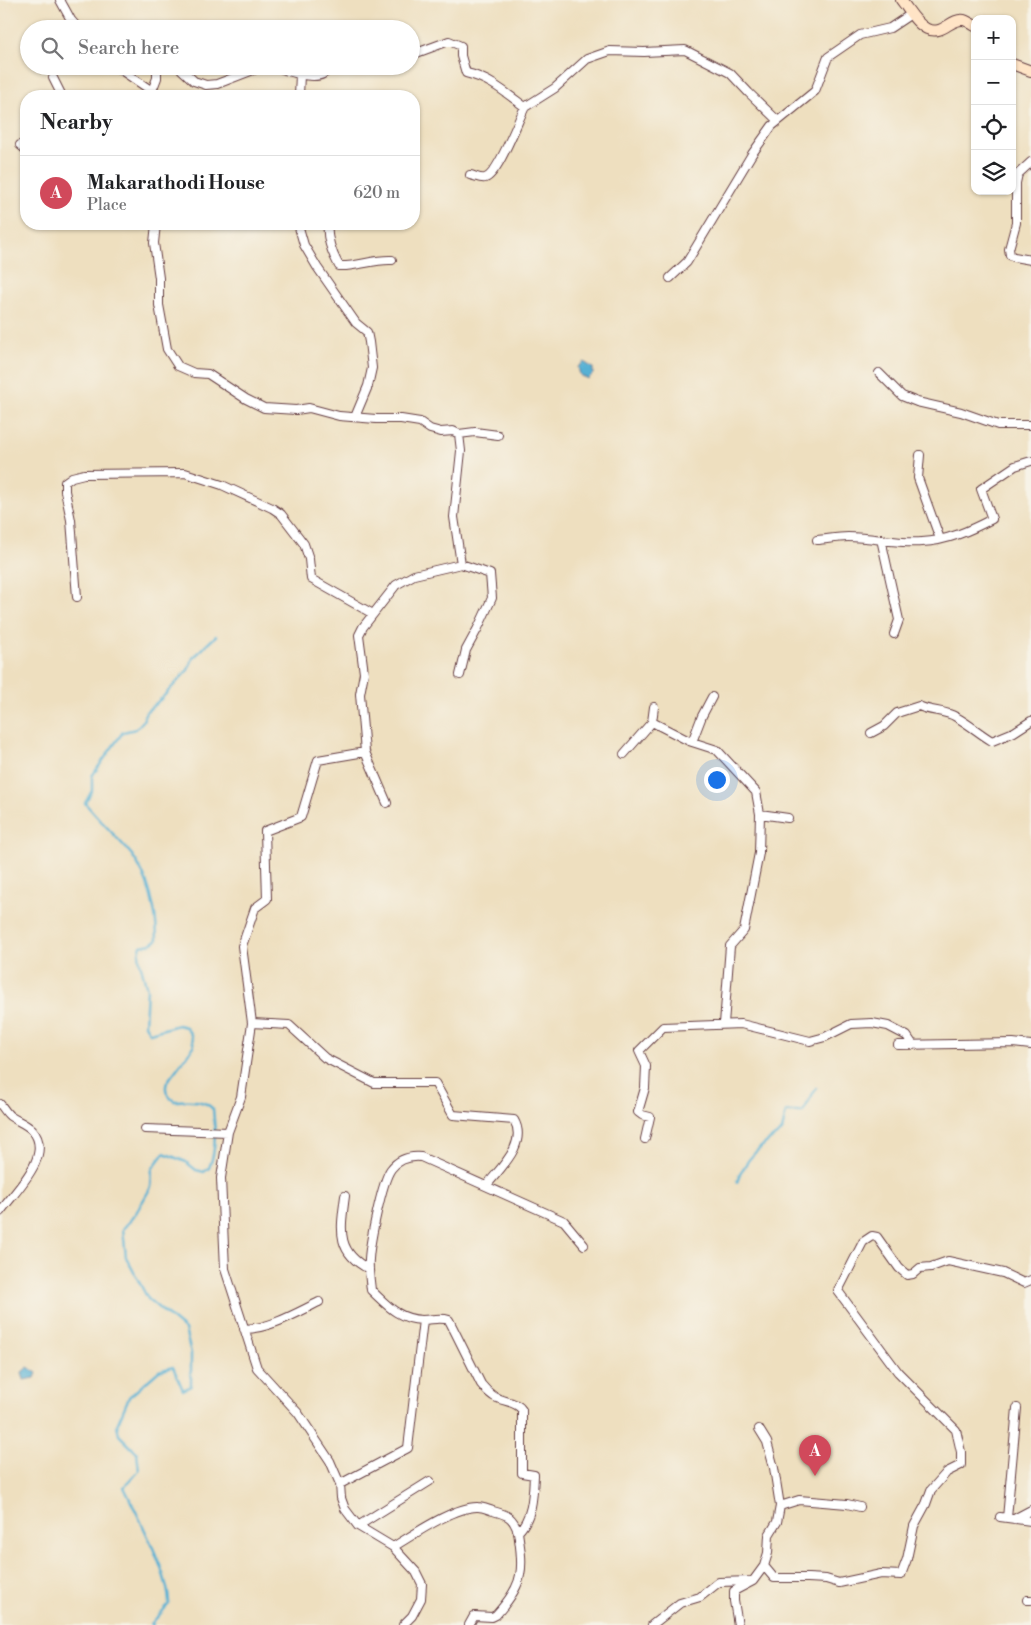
<!DOCTYPE html>
<html lang="en">
<head>
<meta charset="utf-8">
<style>
  :root { --surface:#fff; --page:#f6f6f6; --text:#202124; --muted:#757577; --line:#e0e0e0; --accent:#d1495b }
  body { margin:0; font-family:"Libre Bodoni",serif; background:var(--page); color:var(--text) }
  .controls { position:absolute; right:15px; top:15px; display:grid; overflow:hidden; border-radius:10px; box-shadow:0 1px 4px #0004 }
  .controls button { width:45px; height:45px; display:grid; place-items:center; padding:0; border:0; border-bottom:1px solid var(--line); background:var(--surface); color:var(--text); font:25px sans-serif }
  .you { position:absolute; left:716px; top:779px; width:18px; height:18px; margin:-12px; border:4px solid #fff; border-radius:50%; background:#1a73e8; box-shadow:0 0 0 8px #1a73e833 }
  .badge { display:grid; place-items:center; width:32px; height:32px; border-radius:50%; background:var(--accent); color:#fff; font-size:16px; font-weight:700 }
  .pin { position:absolute; translate:-50% -41px; filter:drop-shadow(0 1px 2px #0008) }
  .pin::after { content:''; position:absolute; top:26px; width:18px; height:15px; background:inherit; clip-path:polygon(0 0,100% 0,50% 100%) }
  .list { margin:0; padding:0; list-style:none }
  h2 { display:flex; justify-content:space-between; align-items:center; height:65px; margin:0; padding:0 20px; font-size:21px }
  h2 small { font-size:16px; font-weight:400; color:var(--muted) }
  .list li { display:grid; grid-template-columns:32px 1fr auto; gap:15px; align-items:center; box-sizing:border-box; height:75px; padding:0 20px; border-top:1px solid var(--line) }
  .list b { display:block; font-size:19px; white-space:nowrap }
  .list p { margin:0; font-size:16px; white-space:nowrap; color:var(--muted) }
  .list em { font-size:16px; font-style:normal; color:var(--muted) }
  .icon { flex:none; width:28px; height:28px; fill:none; stroke:currentColor; stroke-width:2; stroke-linecap:round; stroke-linejoin:round }
  .map { position:relative; flex:none; width:1031px; height:1625px; overflow:hidden }
  .search { position:absolute; background:var(--surface); box-shadow:0 1px 4px #0004; left:20px; top:20px; width:400px; height:55px; display:flex; align-items:center; gap:12px; box-sizing:border-box; padding:0 18px; border-radius:28px; color:var(--muted); font-size:19px }
  .panel { position:absolute; background:var(--surface); box-shadow:0 1px 4px #0004; left:20px; top:90px; width:400px; height:140px; border-radius:20px }
  .map>svg:first-child { display:block }
</style>
</head>
<body>
<div class="map">
<svg width="1031" height="1625" viewBox="0 0 1031 1625">
  <rect width="100%" height="100%" fill="#f7f3e8"/>
  <filter id="ink" filterUnits="userSpaceOnUse"><feTurbulence type="fractalNoise" baseFrequency=".02" numOctaves="2"/><feDisplacementMap in="SourceGraphic" scale="10" xChannelSelector="R" yChannelSelector="G"/><feConvolveMatrix kernelMatrix="1 2 1 2 8 2 1 2 1" color-interpolation-filters="sRGB"/></filter>
  <filter id="wash" filterUnits="userSpaceOnUse"><feTurbulence type="fractalNoise" baseFrequency=".0096" numOctaves="4" result="noise"/><feDisplacementMap in="SourceGraphic" scale="20" xChannelSelector="R" yChannelSelector="G"/><feGaussianBlur stdDeviation="1.12" result="paint"/><feColorMatrix in="noise" values="0 0 0 0 0 0 0 0 0 0 0 0 0 0 0 0 0 1.4 0 .05"/><feComposite in="paint" operator="in"/></filter>
  <g filter="url(#wash)">
    <rect width="100%" height="100%" fill="#eedfbf"/>
    <path fill="#56b1d4" stroke="#506880" d="M 584,362 L 593,368 L 593,374 L 588,379 L 580,375 L 578,367 Z
      M 28,1367 L 37,1373 L 35,1378 L 24,1380 L 22,1372 Z"/>
    <g fill="none" stroke-linecap="round" stroke-linejoin="round">
      <path stroke="#56b1d4" stroke-width="2.5" d="M 737,1182 C 745,1158 762,1145 782,1131 L 786,1112 L 803,1112 L 816,1088
        M 153,1625 L 151,1624 L 169,1604 C 169,1573 138,1517 124,1487 L 139,1471 L 137,1453 L 119,1435 L 117,1425 L 129,1397 L 159,1371 L 173,1367 L 183,1390 L 191,1386 L 191,1353 L 185,1330 L 148,1299 L 126,1257 L 123,1229 L 136,1213 L 151,1187 L 152,1169 L 164,1153 L 186,1162 L 196,1170 L 204,1172 L 209,1168 C 217,1149 215,1129 213,1109 C 202,1098 188,1101 174,1101 C 167,1096 164,1090 167,1082 L 194,1046 L 191,1035 L 186,1027 L 178,1025 L 150,1033 L 145,1025 L 147,989 L 140,962 L 139,953 L 141,946 L 151,944 L 157,940 C 157,912 149,878 132,855 C 117,837 100,821 85,803 L 92,791 L 92,776 L 123,732 L 136,729 L 143,721 L 146,712 L 162,698 L 188,670 L 193,658 L 216,636"/>
    </g>
  </g>
  <g filter="url(#ink)">
    <g fill="none" stroke-linecap="round" stroke-linejoin="round">
      <defs>
        <path id="minor" d="M 60,0 L 71,20 L 79,29
          M 411,55 L 449,41 L 461,46 L 461,56 L 466,73 C 489,78 506,93 525,107 C 518,120 498,175 485,178 C 481,179 475,176 470,175
          M 115,66 L 152,91 L 152,96
          M 181,66 L 181,69 L 194,81 L 206,85 L 217,84 L 264,66
          M 275,66 C 286,71 312,80 323,74 C 327,72 330,68 333,66
          M 53,78 L 62,96
          M 152,91 L 157,78 L 157,66
          M 299,96 L 300,74
          M 525,107 L 555,88 L 587,59 L 610,51 L 644,52 L 685,50 L 730,73 L 749,93 L 778,121
          M 20,145 L 26,150
          M 1031,162 L 1018,174 L 1016,183 L 1016,223 L 1009,249 L 1010,255 L 1014,257 L 1031,260
          M 156,224 L 154,243 L 159,278 L 159,305 L 167,349 L 178,366 L 194,373 L 208,374 L 246,399 L 264,408 L 296,410 L 309,408 L 339,416 L 376,419 L 401,419 L 420,422 L 430,429 L 441,432 L 453,431 L 459,434 L 461,451 L 454,517 L 461,564 L 414,575 L 396,585 L 363,627 L 359,635 L 364,673 L 360,694 L 365,752
          M 298,224 L 304,245 L 317,267 L 356,323 L 367,332 L 369,342 L 372,368 L 368,386 L 355,417
          M 328,224 C 326,239 332,253 339,266 C 357,267 373,259 392,260
          M 670,278 L 687,262 L 752,154 L 772,126 L 815,91 L 828,57 L 860,35 L 890,28 L 911,14
          M 879,373 L 902,396 L 917,402 L 961,412 L 998,425 L 1031,425
          M 459,434 L 475,432 L 498,435
          M 920,455 L 918,478 L 940,539
          M 881,539 L 899,620 L 894,634
          M 817,540 C 828,539 838,537 848,537 C 873,537 897,544 922,542 C 947,541 971,530 992,519 L 981,489 L 1015,466 L 1031,461
          M 77,597 L 71,520 L 65,491 L 65,482 L 72,477 L 84,474 L 185,473 L 222,485 L 272,508 L 281,514 L 304,544 L 309,559 L 311,579 L 373,614
          M 460,675 L 466,650 L 478,628 L 492,598 L 490,574 L 461,564
          M 654,707 L 652,722 L 689,741 L 717,750 L 756,792 L 760,814 L 759,853 L 744,930 L 730,946 L 724,1024
          M 871,733 L 884,726 L 897,713 L 919,706 C 931,712 945,710 956,717 C 969,724 980,734 992,741 L 1014,732 L 1031,721
          M 692,742 L 702,716 L 712,697
          M 624,754 L 652,722
          M 387,803 L 365,752 L 318,760 L 301,817 L 265,831 L 267,899 L 255,908 L 242,946 L 252,1023 L 241,1097 L 228,1132 L 221,1178 L 225,1269 L 257,1368 L 298,1413 L 330,1461 L 340,1484 L 341,1498 L 345,1509 L 358,1526 L 393,1547 L 416,1572 L 422,1584 L 421,1599 L 412,1616 L 403,1625
          M 760,814 L 788,818
          M 252,1023 L 289,1025 L 325,1058 L 374,1083 L 435,1083 L 453,1115 L 514,1120 C 528,1144 500,1168 487,1185
          M 898,1045 L 1013,1043 L 1031,1045
          M 0,1104 C 3,1107 6,1113 10,1116 C 17,1121 25,1123 32,1130 C 55,1155 14,1192 0,1212
          M 145,1129 L 228,1132
          M 645,1139 L 650,1117 L 642,1115 L 638,1112 L 645,1088 L 646,1066 L 639,1051 L 663,1027 L 741,1024 L 810,1041 L 825,1037 L 851,1024 L 872,1023 L 888,1026 L 907,1036 L 913,1045
          M 345,1196 C 341,1228 335,1252 369,1269
          M 244,1329 C 270,1329 296,1313 319,1302
          M 340,1484 L 408,1448 L 423,1320
          M 780,1506 L 799,1500 L 847,1504 L 860,1507
          M 1000,1517 L 1031,1521
          M 1007,1518 L 1017,1408
          M 1014,1519 L 1031,1510
          M 358,1526 L 430,1481
          M 393,1547 C 413,1535 455,1506 478,1507 C 483,1507 489,1510 493,1511 C 508,1515 513,1517 518,1532
          M 764,1566 L 774,1578 L 808,1578 L 826,1579 L 839,1583 L 881,1574 L 901,1575 L 907,1559 L 914,1526 L 926,1504 L 931,1490 L 947,1472 L 961,1465 L 961,1452 L 956,1430 L 898,1372 L 838,1291 L 863,1242 L 872,1236 L 877,1237 L 899,1268 L 907,1275 L 913,1274 L 920,1268 L 931,1267 L 948,1261 L 1003,1273 L 1024,1283 L 1031,1280
          M 1027,1600 L 1031,1600
          M 469,1625 L 474,1616 L 492,1617 L 496,1615 C 505,1605 518,1589 520,1575 C 523,1562 520,1546 518,1532 C 533,1517 533,1495 534,1475 L 522,1473 L 522,1410 C 517,1402 506,1402 497,1398 C 490,1395 486,1390 481,1384 L 449,1320 C 440,1317 432,1320 422,1320 C 398,1319 387,1305 371,1290 C 370,1280 368,1269 369,1259 C 370,1242 382,1181 391,1169 C 399,1159 409,1156 421,1157 L 564,1221 L 584,1245
          M 652,1625 L 680,1603 L 700,1597 L 719,1582 L 751,1581
          M 738,1625 L 734,1601 L 734,1591 L 753,1581 L 764,1566 L 768,1553 L 769,1535 L 777,1522 L 780,1506 L 774,1468 L 767,1442 L 759,1429"/>
        <path id="secondary" d="M 901,0 C 909,10 916,24 927,29 C 943,36 950,18 964,20 C 967,21 972,24 975,26
          M 1012,64 L 1031,71"/>
      </defs>
      <use href="#minor" stroke="#633c41" stroke-width="10"/>
      <use href="#secondary" stroke="#633c41" stroke-width="12"/>
      <use href="#minor" stroke="#fff" stroke-width="8"/>
      <use href="#secondary" stroke="#ffe4c6" stroke-width="10"/>
    </g>
  </g>
</svg>
<div class="controls">
<button>+</button>
<button>−</button>
<button><svg class="icon" aria-label="locate" viewBox="0 0 24 24"><circle cx="12" cy="12" r="6"/><path d="M12 2v4M12 18v4M2 12h4M18 12h4"/></svg></button>
<button><svg class="icon" aria-label="layers" viewBox="0 0 24 24"><path d="M12 4l9 5-9 5-9-5zM3 14l9 5 9-5"/></svg></button>
</div>
<div class="you"></div>
<div class="pin badge" style="left:815px;top:1476px">A</div>
<div class="search"><svg class="icon" aria-label="search" viewBox="0 0 24 24"><circle cx="10" cy="10" r="6"/><path d="M15 15l6 6"/></svg>Search here</div>
<section class="panel">
<h2>Nearby<small></small></h2>
<ul class="list">
<li><span class="badge">A</span><div><b>Makarathodi House</b><p>Place</p></div><em>620 m</em></li>
</ul>
</section>
</div>
</body>
</html>
